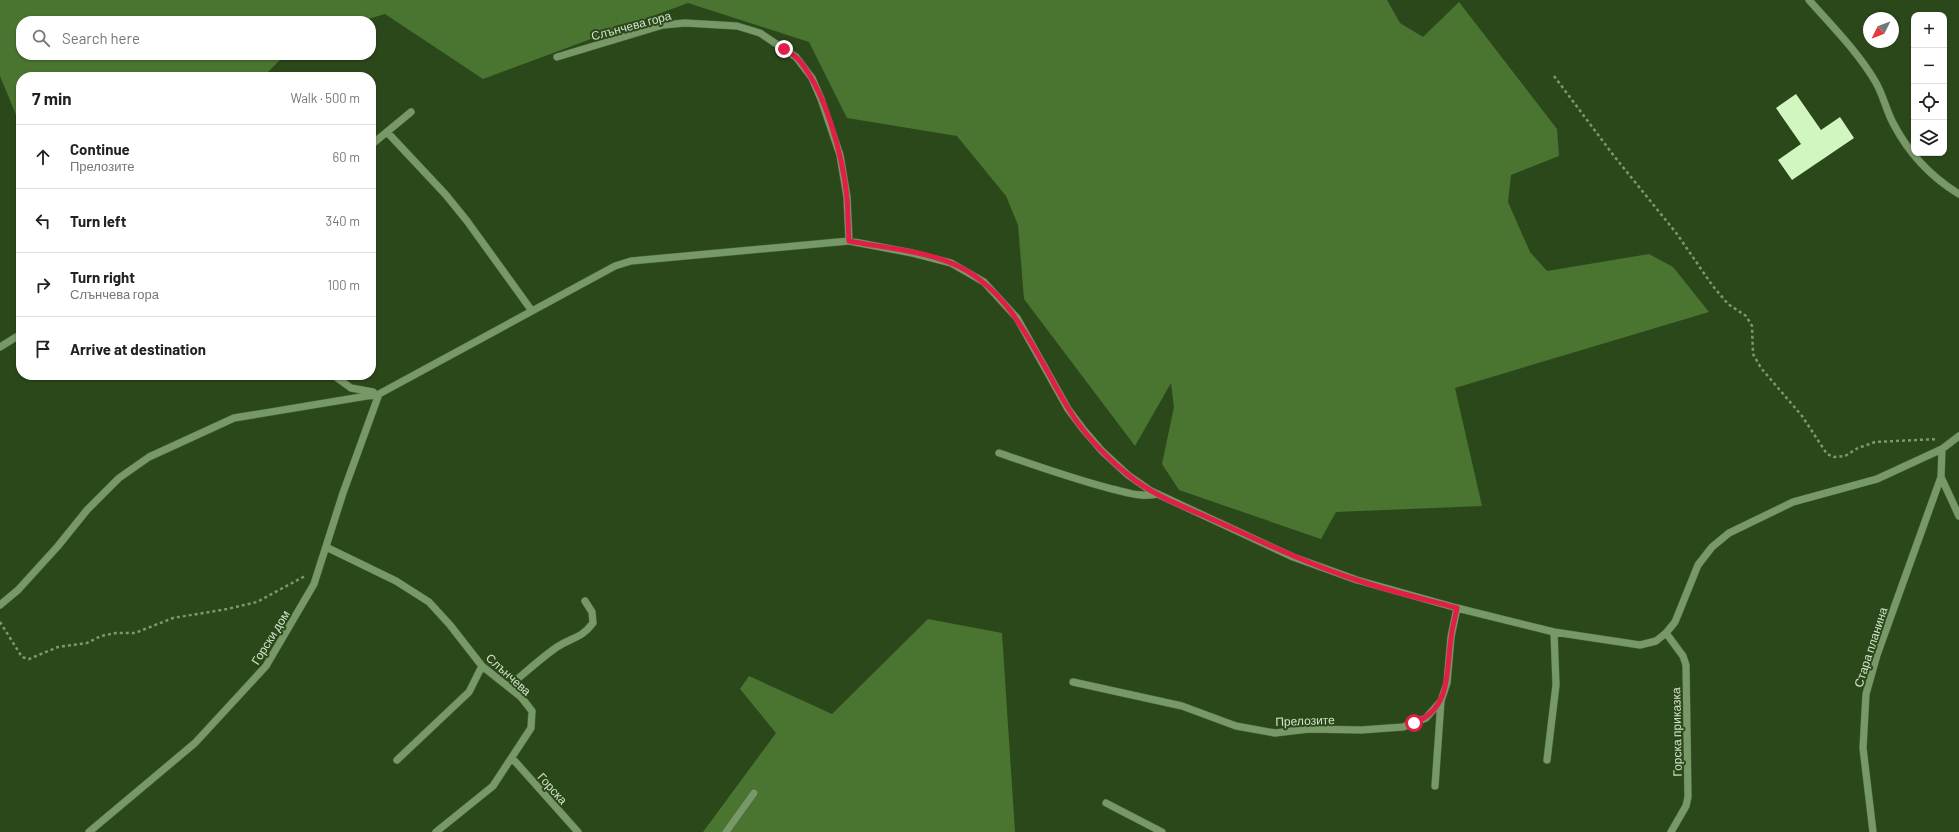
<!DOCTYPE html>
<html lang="en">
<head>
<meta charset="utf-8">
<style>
  :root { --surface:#fff; --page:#f2f2f2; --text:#222; --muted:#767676; --line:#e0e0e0 }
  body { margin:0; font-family:Barlow,sans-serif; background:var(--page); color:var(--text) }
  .controls { position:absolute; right:12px; top:12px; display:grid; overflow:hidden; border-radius:8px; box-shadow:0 1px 3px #0004 }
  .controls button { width:36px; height:36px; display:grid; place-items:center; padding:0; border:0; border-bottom:1px solid var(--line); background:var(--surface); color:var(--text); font:20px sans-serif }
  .compass { position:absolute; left:1863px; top:12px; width:36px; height:36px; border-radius:50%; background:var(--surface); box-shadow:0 1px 3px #0004; rotate:227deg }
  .stop { position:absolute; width:12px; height:12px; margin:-9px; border:3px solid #e11d48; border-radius:50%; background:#fff }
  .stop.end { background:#e11d48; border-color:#fff; box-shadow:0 1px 4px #0008 }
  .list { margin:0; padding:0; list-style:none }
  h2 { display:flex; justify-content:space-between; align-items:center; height:52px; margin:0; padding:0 16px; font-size:17px }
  h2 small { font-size:13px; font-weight:400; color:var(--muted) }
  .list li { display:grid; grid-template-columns:26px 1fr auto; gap:12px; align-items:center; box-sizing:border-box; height:64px; padding:0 16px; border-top:1px solid var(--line) }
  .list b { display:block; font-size:15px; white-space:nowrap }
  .list p { margin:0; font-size:13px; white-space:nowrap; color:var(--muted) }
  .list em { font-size:13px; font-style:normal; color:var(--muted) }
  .icon { flex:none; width:22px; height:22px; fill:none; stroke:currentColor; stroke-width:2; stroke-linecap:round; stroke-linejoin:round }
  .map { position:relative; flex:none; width:1959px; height:832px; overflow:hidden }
  .search { position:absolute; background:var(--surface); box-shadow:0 1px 3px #0004; left:16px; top:16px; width:360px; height:44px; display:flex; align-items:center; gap:10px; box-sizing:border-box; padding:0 14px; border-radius:16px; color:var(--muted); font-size:15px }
  .panel { position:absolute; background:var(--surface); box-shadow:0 1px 3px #0004; left:16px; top:72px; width:360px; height:308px; border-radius:16px }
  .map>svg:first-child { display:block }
</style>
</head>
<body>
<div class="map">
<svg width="1959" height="832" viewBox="0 0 1959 832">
  <rect width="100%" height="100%" fill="#2b481a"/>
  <path fill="#497530" d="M 0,0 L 1387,0 L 1400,23 L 1423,37 L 1459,2 L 1557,129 L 1559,156 L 1511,175 L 1508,202 L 1530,252 L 1547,271 L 1649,254 L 1673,267 L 1709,312 L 1455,388 L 1482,506 L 1336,512 L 1321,539 L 1179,490 L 1162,464 L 1174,407 L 1171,383 L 1135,446 L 1024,299 L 1018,225 L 1006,196 L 957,136 L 847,118 L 809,42 L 688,3 L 483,79 L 385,14 L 361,21 L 21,21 L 21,55 L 285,55 L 263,77 L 21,77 L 21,127 L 0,76 Z
    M 928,619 L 1002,633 L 1015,832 L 703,832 L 776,733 L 740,689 L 749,676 L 832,714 Z"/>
  <path fill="#d2f6c0" d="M 1796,94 L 1821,130 L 1840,117 L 1854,138 L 1792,180 L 1778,160 L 1801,144 L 1776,108 Z"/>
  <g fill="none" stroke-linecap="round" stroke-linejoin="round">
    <defs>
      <path id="minor" d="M 1809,0 C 1832,26 1857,51 1875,81 C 1883,94 1886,110 1893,123 C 1908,152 1931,177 1959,194
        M 557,57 L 663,25 L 685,23 L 737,26 L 760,33 L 796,57 L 812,78 L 821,99 L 840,155 L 847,197 L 849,241
        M 387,132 L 446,195 L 467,221 L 532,311
        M 371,145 L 411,112
        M 0,347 L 21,334
        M 333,375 L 351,388 L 373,392
        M 1942,449 L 1941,477 L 1959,516
        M 999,453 C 1037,466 1073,479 1112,489 C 1126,492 1142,498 1157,494
        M 326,547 L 396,581 L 429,602 L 450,625 L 482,666 L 521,697 L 532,711 L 531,728 L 493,786 L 436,832
        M 0,605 L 18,590 L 58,546 L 87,510 L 119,478 L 149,457 L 234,418 L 379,394 L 615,266 L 631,261 L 849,241 L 912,253 L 951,263 L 984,282 L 1017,318 L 1068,409 L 1083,429 L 1102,451 L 1128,475 L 1151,491 L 1293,557 L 1357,580 L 1457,608 L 1554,632 L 1640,645 L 1656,641 L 1666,633 L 1675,622 L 1698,565 L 1712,547 L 1729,533 L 1793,502 L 1877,479 L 1942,449 L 1959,436
        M 1666,633 L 1683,656 L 1686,665 L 1688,797 L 1686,806 L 1671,832
        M 1073,682 L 1182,706 L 1236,726 L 1275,733 L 1309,729 L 1361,730 L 1403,727 L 1426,718 L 1441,701 L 1447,683 L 1451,637 L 1457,608
        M 509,686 C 525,673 541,658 557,647 C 572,637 581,639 593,623 L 592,612 L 585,601
        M 512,758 L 578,832
        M 397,760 L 469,692 L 482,666
        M 1547,760 L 1556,685 L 1554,632
        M 1435,786 L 1441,701
        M 1106,803 L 1162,832
        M 89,832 L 195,743 L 266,666 L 314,584 L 343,493 L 379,394
        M 726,832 L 754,793
        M 1873,832 L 1863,748 L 1866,694 L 1877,655 L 1941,477"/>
    </defs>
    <use href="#minor" stroke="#4c653d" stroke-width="8"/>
    <path stroke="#7f9672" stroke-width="2.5" stroke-dasharray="3 3" stroke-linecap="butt" d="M 1554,76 L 1614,156 L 1677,234 L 1712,285 L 1728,304 L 1746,316 L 1752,326 L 1753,354 L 1761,368 L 1802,416 L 1827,454 L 1834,457 L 1845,456 L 1858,448 L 1875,442 L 1938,439
      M 0,622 L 22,657 L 29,659 L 58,647 L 87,643 L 101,636 L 116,633 L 135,633 L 173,618 L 227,609 L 257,602 L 305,576"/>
    <use href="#minor" stroke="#779867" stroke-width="7"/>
  </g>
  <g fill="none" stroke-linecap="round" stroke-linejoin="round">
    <path stroke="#e11d48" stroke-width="5" d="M 784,49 C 788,52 793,54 797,58 C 825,88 843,157 847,198 C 848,212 848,227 849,241 C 879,247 923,251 951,263 C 1012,288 1036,355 1068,408 C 1083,433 1104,455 1127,474 C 1153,496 1185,507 1216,521 C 1262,542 1308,564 1357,580 C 1389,591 1424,599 1457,608 C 1455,618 1452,628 1451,638 C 1446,672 1452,708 1414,723"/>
  </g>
  <g text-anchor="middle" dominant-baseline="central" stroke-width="4" stroke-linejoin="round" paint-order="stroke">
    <g font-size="12" fill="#d2e4ca" stroke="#2b481a">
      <text transform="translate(631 25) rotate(-15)">Слънчева гора</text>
      <text transform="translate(270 637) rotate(-58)">Горски дом</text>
      <text transform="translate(1870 647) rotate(-72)">Стара планина</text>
      <text transform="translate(509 674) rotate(42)">Слънчева</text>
      <text transform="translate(1305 720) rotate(-2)">Прелозите</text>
      <text transform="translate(1676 732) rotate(-91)">Горска приказка</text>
      <text transform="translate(553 788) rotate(48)">Горска</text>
    </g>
  </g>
</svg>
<div class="controls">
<button>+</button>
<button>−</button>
<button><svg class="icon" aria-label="locate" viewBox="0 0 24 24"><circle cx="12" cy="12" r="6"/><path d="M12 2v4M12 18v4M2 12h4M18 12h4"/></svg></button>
<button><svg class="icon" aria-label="layers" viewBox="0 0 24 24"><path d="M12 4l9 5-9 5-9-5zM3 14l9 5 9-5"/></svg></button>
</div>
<svg class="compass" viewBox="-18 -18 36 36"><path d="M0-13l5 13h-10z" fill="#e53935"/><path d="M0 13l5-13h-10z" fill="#767676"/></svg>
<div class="stop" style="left:1414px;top:723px"></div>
<div class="stop end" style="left:784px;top:49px"></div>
<div class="search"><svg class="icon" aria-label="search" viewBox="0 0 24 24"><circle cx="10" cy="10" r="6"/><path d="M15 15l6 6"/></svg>Search here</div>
<section class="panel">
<h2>7 min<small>Walk · 500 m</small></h2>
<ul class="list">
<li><svg class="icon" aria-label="ahead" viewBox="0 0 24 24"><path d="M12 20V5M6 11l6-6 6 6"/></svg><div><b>Continue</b><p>Прелозите</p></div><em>60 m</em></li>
<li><svg class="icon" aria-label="left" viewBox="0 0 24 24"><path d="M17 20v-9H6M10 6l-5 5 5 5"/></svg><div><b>Turn left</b></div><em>340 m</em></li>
<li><svg class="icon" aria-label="right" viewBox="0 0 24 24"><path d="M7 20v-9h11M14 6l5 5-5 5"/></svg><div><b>Turn right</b><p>Слънчева гора</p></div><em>100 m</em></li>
<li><svg class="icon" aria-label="arrive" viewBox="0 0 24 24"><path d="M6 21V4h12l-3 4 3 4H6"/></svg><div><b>Arrive at destination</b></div></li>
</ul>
</section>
</div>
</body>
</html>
